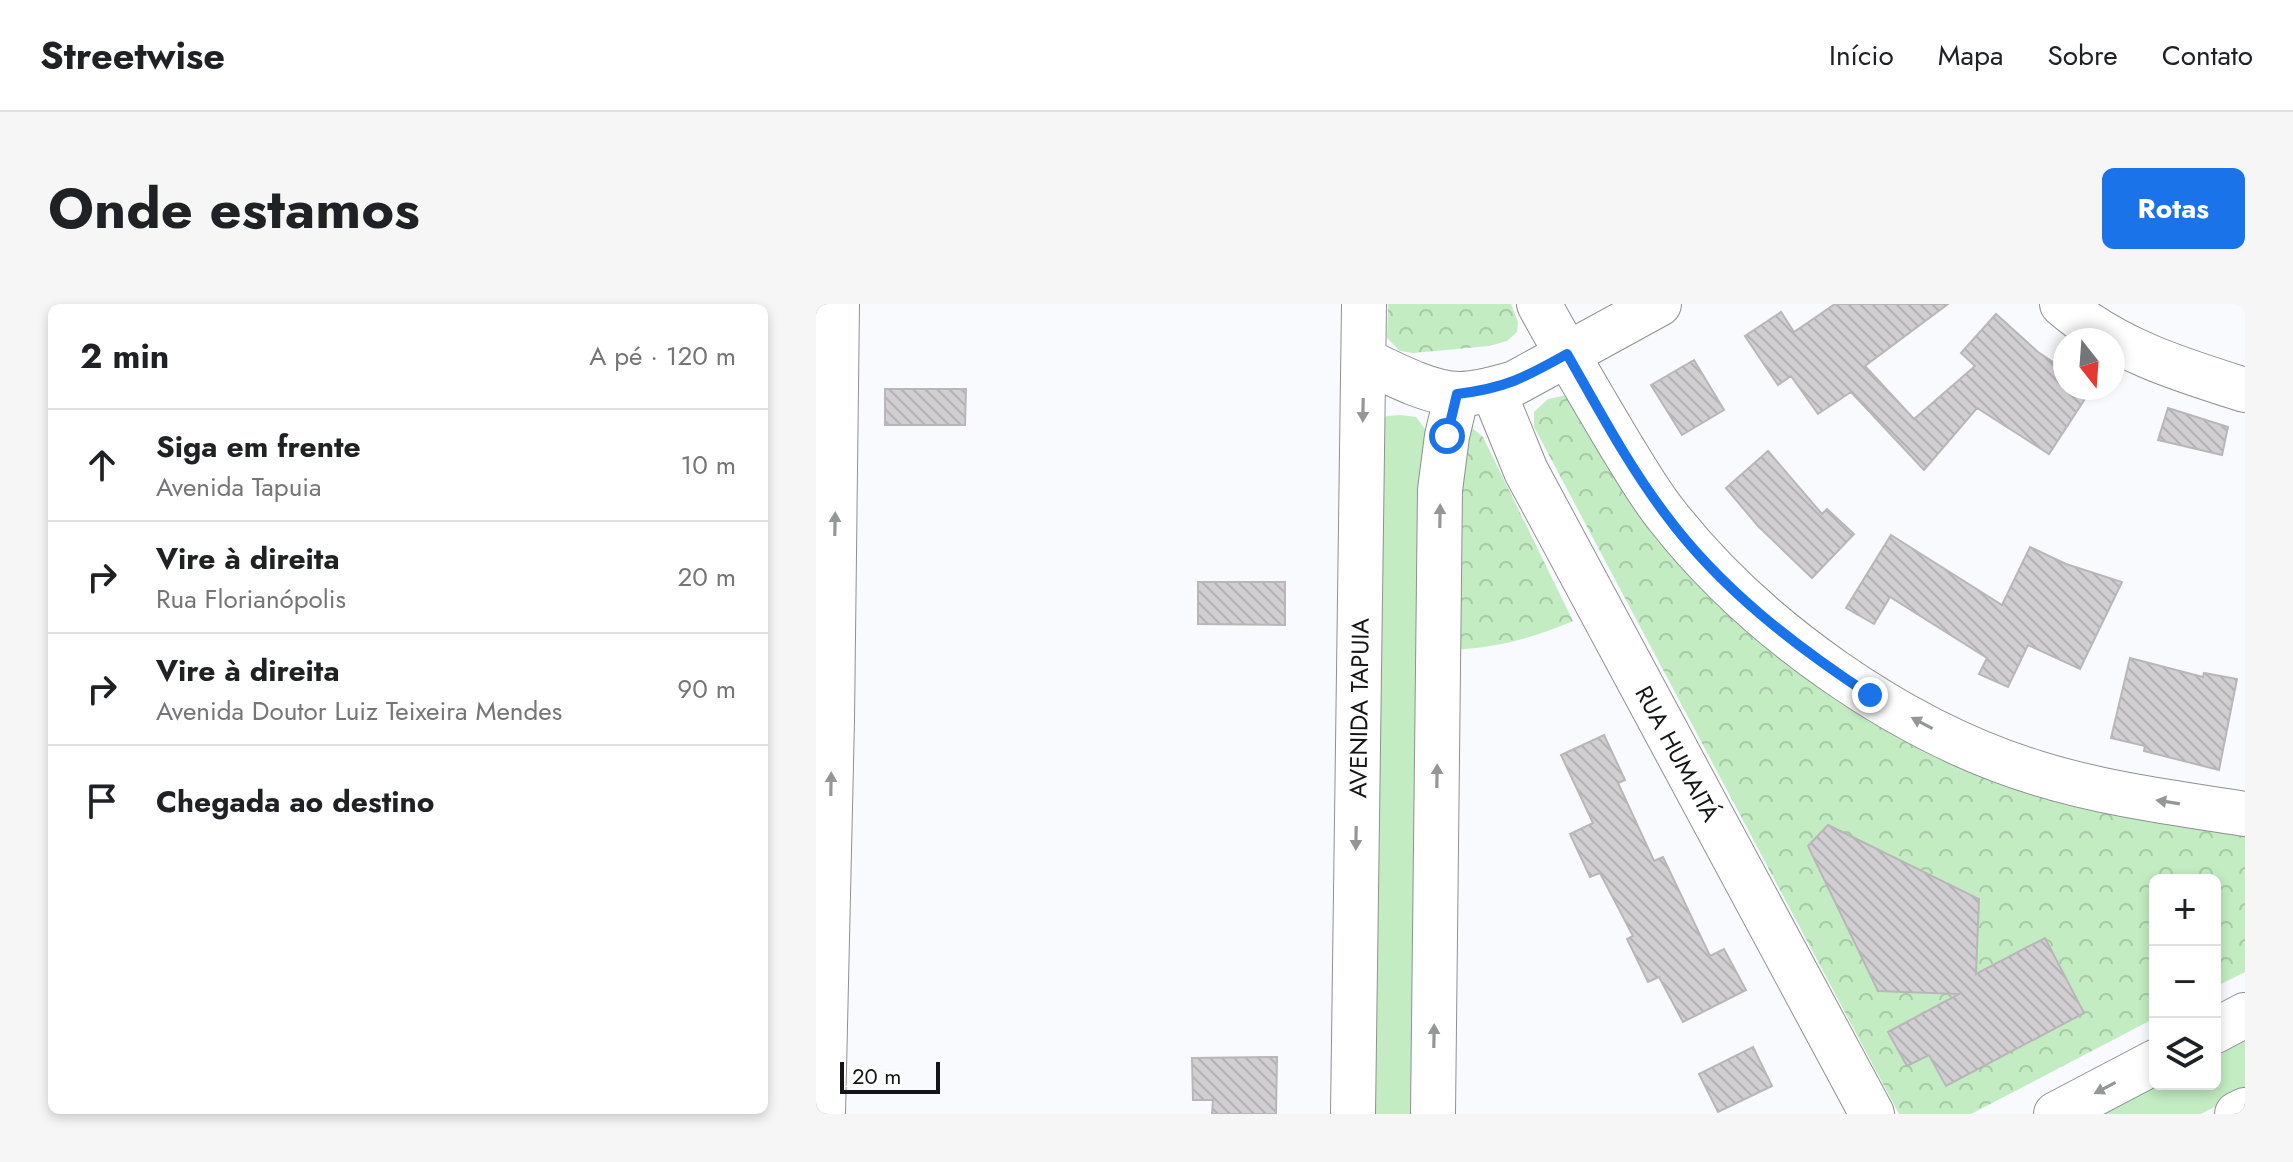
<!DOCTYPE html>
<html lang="pt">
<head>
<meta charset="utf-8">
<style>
  :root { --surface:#fff; --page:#f6f6f6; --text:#202124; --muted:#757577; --line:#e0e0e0; --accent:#1a73e8 }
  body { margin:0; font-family:Jost,sans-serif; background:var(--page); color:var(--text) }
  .controls { position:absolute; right:24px; bottom:24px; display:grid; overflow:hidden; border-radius:12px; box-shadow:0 4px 12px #0003 }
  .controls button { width:72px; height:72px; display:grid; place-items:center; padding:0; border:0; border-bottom:2px solid var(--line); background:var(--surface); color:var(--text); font:40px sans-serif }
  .compass { position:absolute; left:1237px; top:24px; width:72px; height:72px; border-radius:50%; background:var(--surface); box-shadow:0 4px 12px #0003; rotate:163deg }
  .scale { position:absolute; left:24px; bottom:20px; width:100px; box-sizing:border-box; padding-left:8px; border:4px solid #141516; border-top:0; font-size:22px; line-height:28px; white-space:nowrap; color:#141516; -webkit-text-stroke:6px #fff; paint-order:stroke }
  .stop { position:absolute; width:24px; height:24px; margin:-18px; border:6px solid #1a73e8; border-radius:50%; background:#fff }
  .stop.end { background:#1a73e8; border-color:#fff; box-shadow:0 2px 8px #0008 }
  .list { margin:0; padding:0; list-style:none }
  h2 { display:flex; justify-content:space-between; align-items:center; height:104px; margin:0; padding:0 32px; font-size:34px }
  h2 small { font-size:26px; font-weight:400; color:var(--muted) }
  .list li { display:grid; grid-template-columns:52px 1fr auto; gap:24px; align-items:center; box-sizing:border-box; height:112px; padding:0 32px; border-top:2px solid var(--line) }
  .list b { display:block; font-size:30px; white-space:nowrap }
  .list p { margin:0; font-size:26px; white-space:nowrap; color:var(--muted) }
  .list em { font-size:26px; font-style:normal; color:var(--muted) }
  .icon { flex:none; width:44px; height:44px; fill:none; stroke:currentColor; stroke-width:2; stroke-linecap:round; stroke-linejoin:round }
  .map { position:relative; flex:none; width:1429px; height:810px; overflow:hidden; border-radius:12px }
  header { display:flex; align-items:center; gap:48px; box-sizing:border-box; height:112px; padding:0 40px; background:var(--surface); border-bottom:2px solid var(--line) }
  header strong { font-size:38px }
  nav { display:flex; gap:44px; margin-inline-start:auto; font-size:28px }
  .intro { display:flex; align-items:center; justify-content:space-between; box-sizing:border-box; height:192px; padding:0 48px }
  h1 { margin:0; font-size:56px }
  .button { padding:20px 36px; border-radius:12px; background:var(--accent); color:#fff; font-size:28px; font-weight:700 }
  main { display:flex; gap:48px; padding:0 48px }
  aside { flex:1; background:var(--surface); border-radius:12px; box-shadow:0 4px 12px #0003 }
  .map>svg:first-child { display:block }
</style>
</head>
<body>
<header>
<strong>Streetwise</strong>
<nav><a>Início</a><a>Mapa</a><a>Sobre</a><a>Contato</a></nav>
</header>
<div class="intro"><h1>Onde estamos</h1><a class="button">Rotas</a></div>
<main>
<aside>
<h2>2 min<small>A pé · 120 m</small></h2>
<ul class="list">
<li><svg class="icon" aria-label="ahead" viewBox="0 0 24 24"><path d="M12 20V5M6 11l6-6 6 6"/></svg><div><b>Siga em frente</b><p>Avenida Tapuia</p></div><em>10 m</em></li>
<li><svg class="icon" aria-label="right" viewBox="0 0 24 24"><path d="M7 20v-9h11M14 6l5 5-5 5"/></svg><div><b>Vire à direita</b><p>Rua Florianópolis</p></div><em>20 m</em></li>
<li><svg class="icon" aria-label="right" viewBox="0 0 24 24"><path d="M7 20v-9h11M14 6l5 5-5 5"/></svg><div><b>Vire à direita</b><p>Avenida Doutor Luiz Teixeira Mendes</p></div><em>90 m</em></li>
<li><svg class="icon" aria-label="arrive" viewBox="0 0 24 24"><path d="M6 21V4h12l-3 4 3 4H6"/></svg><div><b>Chegada ao destino</b></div></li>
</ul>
</aside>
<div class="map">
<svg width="1429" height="810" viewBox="0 0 1429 810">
  <defs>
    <pattern id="park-crowns" width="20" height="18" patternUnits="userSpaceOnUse" patternTransform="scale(2)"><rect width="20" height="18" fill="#c3ecc2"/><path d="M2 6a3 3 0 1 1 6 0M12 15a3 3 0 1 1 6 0" fill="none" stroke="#a7caa6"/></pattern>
    <pattern id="building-back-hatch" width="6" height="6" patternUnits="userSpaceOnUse" patternTransform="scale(2)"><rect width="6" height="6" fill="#d1cfd2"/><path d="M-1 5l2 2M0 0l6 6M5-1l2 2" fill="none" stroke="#b3b1b4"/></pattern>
  </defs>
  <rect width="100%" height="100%" fill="#f9fafd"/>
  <path fill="#c3ecc2" d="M 585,111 L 600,113 L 609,125 L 597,810 L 544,810 L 559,120 L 571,112 Z
    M 1429,730 L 1429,787 L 1385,810 L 1275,810 L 1339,780 L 1399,780 L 1399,746 Z"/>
  <path fill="url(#park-crowns)" d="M 572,0 L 695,0 L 702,18 L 701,28 L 691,37 L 673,42 L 597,49 L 584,47 L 571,34 Z
    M 751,91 L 978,357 L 1429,525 L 1429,668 L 1399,683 L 1399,576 L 1339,576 L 1339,714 L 1155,810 L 1083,810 L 718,123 L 718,108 L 732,95 Z
    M 655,123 L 667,133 L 757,317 C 714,335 683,343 637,346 L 643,127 Z"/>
  <path fill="url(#building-back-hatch)" stroke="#b8b6b8" stroke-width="2" d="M 1019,0 L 1132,0 L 1049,62 L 1098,115 L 1159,62 L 1145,49 L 1180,10 L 1222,48 L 1249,66 L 1249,84 L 1276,84 L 1233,150 L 1161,104 L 1108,166 L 1035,88 L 1002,110 L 975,72 L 962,81 L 929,32 L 965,8 L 978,28 Z
    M 878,56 L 908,106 L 866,131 L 835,81 Z
    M 69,85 L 150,85 L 149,121 L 69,121 Z
    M 1352,104 L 1412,123 L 1406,151 L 1342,136 Z
    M 952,147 L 1006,210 L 1011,205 L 1038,230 L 996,274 L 942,222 L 910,184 Z
    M 1075,231 L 1186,301 L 1214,243 L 1250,260 L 1306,278 L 1264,365 L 1212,341 L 1192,383 L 1163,370 L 1171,354 L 1074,293 L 1058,320 L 1030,304 Z
    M 382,278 L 469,278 L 469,321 L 382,320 Z
    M 1314,354 L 1387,373 L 1388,369 L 1421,375 L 1403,466 L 1328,447 L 1329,442 L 1295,434 Z
    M 788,431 L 809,476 L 802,479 L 838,557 L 847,553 L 894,652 L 908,645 L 930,686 L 867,718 L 843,673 L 832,678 L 811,635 L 817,632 L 784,569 L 774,573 L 754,530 L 777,519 L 745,451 Z
    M 1012,521 L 1163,595 L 1160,670 L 1229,634 L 1268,709 L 1130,782 L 1113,751 L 1091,762 L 1072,728 L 1143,690 L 1062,687 L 992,542 Z
    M 937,743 L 956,782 L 902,808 L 883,770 Z
    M 461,753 L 460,810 L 396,810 L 397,796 L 377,796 L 376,754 Z"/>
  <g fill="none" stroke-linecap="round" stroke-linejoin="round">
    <defs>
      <g id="minor">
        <path d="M 723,0 C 749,48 777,95 805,142 C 820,166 834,191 852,213 C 940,325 1084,427 1221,469 C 1288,490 1359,499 1429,510"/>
        <path d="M 1246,0 C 1297,45 1365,66 1429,86"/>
        <path d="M 548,56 C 573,68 614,90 643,90 C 662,90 681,84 699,79 L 843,0"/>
        <path id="s1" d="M 677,86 L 710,167 L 1056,810"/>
        <path d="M 7,810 L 16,416 L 21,0"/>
        <path id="s2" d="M 537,810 L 548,0"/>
        <path d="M 617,810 L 624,186 L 631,132 L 641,90"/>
      </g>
      <path id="major" d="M 1399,727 L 1429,711
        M 1240,810 L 1339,758
        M 1421,810 L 1429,806"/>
    </defs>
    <use href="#minor" stroke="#909093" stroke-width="46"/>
    <use href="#major" stroke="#909093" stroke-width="46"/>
    <use href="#minor" stroke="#fff" stroke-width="44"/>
    <use href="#major" stroke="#fff" stroke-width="44"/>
  </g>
  <defs><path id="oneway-solid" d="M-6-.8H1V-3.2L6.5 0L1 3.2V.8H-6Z" transform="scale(2)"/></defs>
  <g fill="#959696">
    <use href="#oneway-solid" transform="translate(547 106) rotate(91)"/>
    <use href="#oneway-solid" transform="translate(624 212) rotate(-89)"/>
    <use href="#oneway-solid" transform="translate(19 220) rotate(-89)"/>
    <use href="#oneway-solid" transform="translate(1106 419) rotate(-152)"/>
    <use href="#oneway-solid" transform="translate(621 472) rotate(-89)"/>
    <use href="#oneway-solid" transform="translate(15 480) rotate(-89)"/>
    <use href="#oneway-solid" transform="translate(1352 498) rotate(-171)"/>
    <use href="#oneway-solid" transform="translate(540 534) rotate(91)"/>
    <use href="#oneway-solid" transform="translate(618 732) rotate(-89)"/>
    <use href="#oneway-solid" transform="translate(1289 784) rotate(152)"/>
  </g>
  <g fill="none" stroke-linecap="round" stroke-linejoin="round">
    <path stroke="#1a73e8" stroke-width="10" d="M 631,132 L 641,90 C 690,84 708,74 751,50 C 782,104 812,161 850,211 C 904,284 979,342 1054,391"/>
  </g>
  <g text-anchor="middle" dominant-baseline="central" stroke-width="6" stroke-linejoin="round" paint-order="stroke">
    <g font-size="24" fill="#141516" stroke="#fff">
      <text stroke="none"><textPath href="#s2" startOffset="406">AVENIDA TAPUIA</textPath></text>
      <text stroke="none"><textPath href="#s1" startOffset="408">RUA HUMAITÁ</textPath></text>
    </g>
  </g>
</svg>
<div class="controls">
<button>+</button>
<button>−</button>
<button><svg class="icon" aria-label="layers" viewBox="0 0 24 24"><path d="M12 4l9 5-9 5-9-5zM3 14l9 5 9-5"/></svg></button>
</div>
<svg class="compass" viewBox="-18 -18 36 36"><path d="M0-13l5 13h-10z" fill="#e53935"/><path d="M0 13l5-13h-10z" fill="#757577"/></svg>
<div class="scale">20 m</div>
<div class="stop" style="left:631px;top:132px"></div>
<div class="stop end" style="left:1054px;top:391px"></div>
</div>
</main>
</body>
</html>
